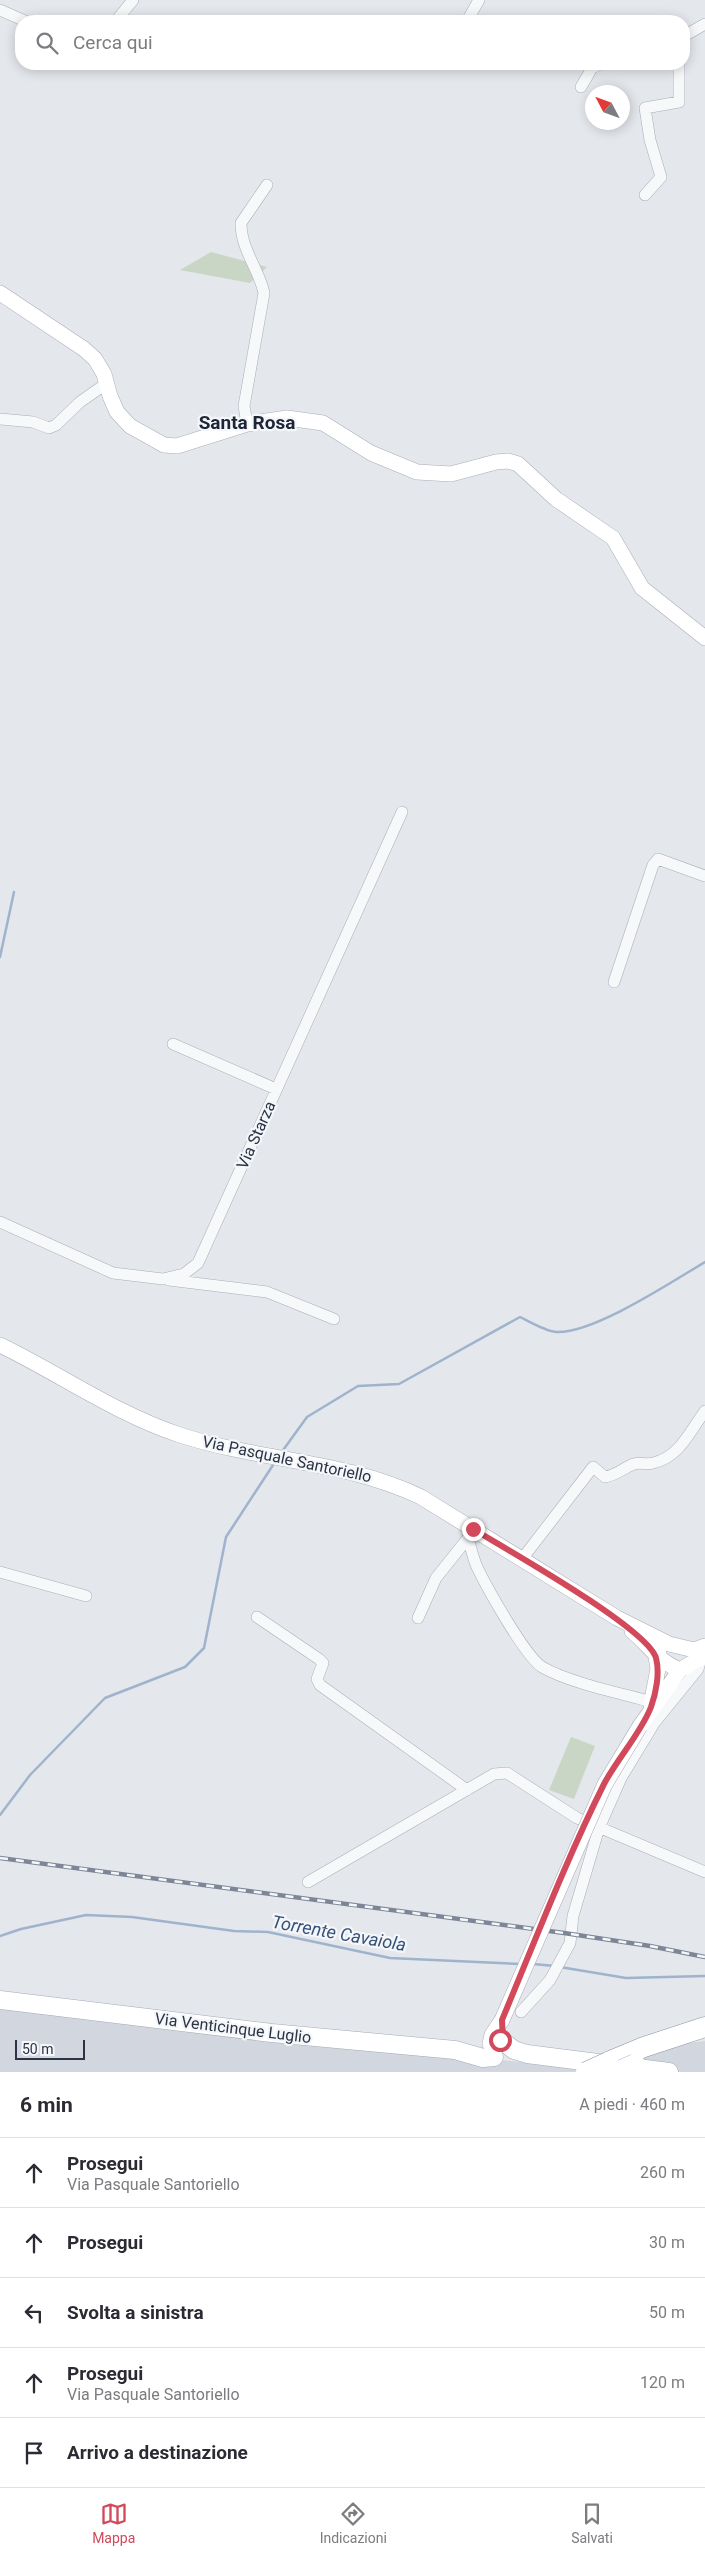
<!DOCTYPE html>
<html lang="it">
<head>
<meta charset="utf-8">
<style>
  :root { --surface:#fff; --page:#f2f2f3; --text:#2b2b33; --muted:#7c7c81; --line:#e1e1e2; --accent:#d1495b }
  body { margin:0; font-family:Roboto,sans-serif; background:var(--page); color:var(--text) }
  .compass { position:absolute; left:585px; top:85px; width:45px; height:45px; border-radius:50%; background:var(--surface); box-shadow:0 2px 12px #0003; rotate:311deg }
  .scale { position:absolute; left:15px; bottom:12px; width:70px; box-sizing:border-box; padding-left:5px; border:2px solid #2b3445; border-top:0; font-size:14px; line-height:18px; white-space:nowrap; color:#2b3445; -webkit-text-stroke:4px #f4f6f9; paint-order:stroke }
  .stop { position:absolute; width:15px; height:15px; margin:-11px; border:4px solid #d1495b; border-radius:50%; background:#fff }
  .stop.end { background:#d1495b; border-color:#fff; box-shadow:0 1px 5px #0008 }
  .list { margin:0; padding:0; list-style:none }
  h2 { display:flex; justify-content:space-between; align-items:center; height:65px; margin:0; padding:0 20px; font-size:21px }
  h2 small { font-size:16px; font-weight:400; color:var(--muted) }
  .list li { display:grid; grid-template-columns:32px 1fr auto; gap:15px; align-items:center; box-sizing:border-box; height:70px; padding:0 20px; border-top:1px solid var(--line) }
  .list b { display:block; font-size:19px; white-space:nowrap }
  .list p { margin:0; font-size:16px; white-space:nowrap; color:var(--muted) }
  .list em { font-size:16px; font-style:normal; color:var(--muted) }
  .icon { flex:none; width:28px; height:28px; fill:none; stroke:currentColor; stroke-width:2; stroke-linecap:round; stroke-linejoin:round }
  .map { position:relative; flex:none; width:705px; height:2072px; overflow:hidden }
  .search { position:absolute; background:var(--surface); box-shadow:0 2px 12px #0003; left:15px; right:15px; top:15px; height:55px; display:flex; align-items:center; gap:12px; box-sizing:border-box; padding:0 18px; border-radius:20px; color:var(--muted); font-size:19px }
  .sheet { height:415px; background:var(--surface) }
  nav { display:flex; justify-content:space-around; align-items:center; box-sizing:border-box; height:70px; border-top:1px solid var(--line); background:var(--surface); font-size:14px; color:var(--muted) }
  nav a { display:grid; justify-items:center; gap:2px }
  nav .on { color:var(--accent) }
  .map>svg:first-child { display:block }
</style>
</head>
<body>
<div class="map">
<svg width="705" height="2072" viewBox="0 0 705 2072">
  <rect width="100%" height="100%" fill="#e4e7ec"/>
  <path fill="#d2d6de" d="M 0,2009 L 539,2064 L 705,2041 L 705,2072 L 0,2072 Z"/>
  <path fill="#c9d6c5" d="M 211,252 L 267,267 L 250,283 L 180,270 Z
    M 571,1737 L 595,1746 L 574,1799 L 549,1790 Z"/>
  <g fill="none" stroke-linecap="round" stroke-linejoin="round">
    <path stroke="#9fb4cc" stroke-width="2.5" d="M 0,957 L 14,892
      M 281,1453 L 307,1417 L 358,1386 L 399,1384 L 520,1317 C 530,1322 545,1331 556,1332 C 593,1334 673,1281 705,1262
      M 0,1815 L 30,1775 L 105,1698 L 185,1667 L 204,1648 L 226,1537 L 275,1462
      M 0,1936 L 21,1929 L 86,1915 L 132,1917 L 234,1931 L 268,1932 L 390,1958 L 520,1964
      M 533,1964 L 555,1966
      M 560,1967 L 626,1978 L 705,1976"/>
    <defs>
      <path id="street" d="M 0,10 L 25,21
        M 116,21 L 133,0
        M 467,21 L 479,0
        M 684,36 L 705,24
        M 581,87 L 592,68 L 600,64
        M 645,195 L 661,177 L 650,140 L 645,108 L 679,102 L 679,64
        M 0,419 L 33,422 L 49,428 L 56,425 L 80,402 L 107,383
        M 247,424 L 244,406 L 264,293 C 259,269 241,250 241,223 L 267,185
        M 614,982 L 653,865 L 658,859 L 705,876
        M 173,1044 L 276,1089
        M 0,1222 L 113,1273 L 163,1279 L 184,1274 L 198,1263 L 402,812
        M 169,1280 L 267,1292 L 334,1319
        M 473,1529 L 468,1538 C 471,1548 473,1558 477,1567 C 487,1588 525,1656 542,1667 C 570,1683 620,1693 652,1702
        M 522,1559 L 593,1467 L 605,1477 C 617,1475 623,1468 634,1464 C 640,1462 647,1465 653,1463 C 680,1457 690,1431 705,1411
        M 0,1572 L 86,1596
        M 257,1617 L 319,1659 L 323,1663 L 317,1679 L 320,1685 L 467,1790
        M 418,1618 L 436,1578 L 468,1538
        M 308,1882 L 494,1774 L 507,1773 L 577,1818 L 705,1872
        M 521,2012 L 550,1980 L 570,1943 L 573,1916 L 599,1828 L 621,1778 L 655,1722 L 698,1669 L 701,1659 L 697,1654"/>
      <path id="secondary" d="M 0,293 L 84,349 L 95,359 L 104,374 L 110,396 L 117,412 L 130,426 L 164,445 L 177,446 L 247,424 L 287,418 L 323,423 L 371,453 L 417,472 L 451,474 L 496,462 L 508,461 L 518,464 L 556,499 L 613,538 L 642,588 L 705,638
        M 0,1345 C 60,1374 116,1414 180,1435 C 260,1461 344,1460 421,1497 L 617,1618 L 669,1644 L 694,1650 L 705,1646
        M 632,1631 C 651,1647 656,1660 680,1670
        M 651,1705 L 658,1669 L 656,1657 L 659,1653
        M 640,1726 L 680,1670 L 705,1655
        M 490,2044 L 492,2035 L 502,2020"/>
      <path id="primary" d="M 0,2000 L 272,2033 L 455,2050 L 483,2058 L 494,2057
        M 505,2043 L 514,2050 L 527,2054 L 669,2072"/>
      <path id="highway" d="M 608,2062 L 644,2047 L 705,2027"/>
    </defs>
    <use href="#street" stroke="#a9aeb7" stroke-width="12"/>
    <use href="#secondary" stroke="#a9aeb7" stroke-width="16"/>
    <use href="#primary" stroke="#a3abb8" stroke-width="19"/>
    <use href="#highway" stroke="#8b94a3" stroke-width="21"/>
    <use href="#street" stroke="#f7f8fa" stroke-width="11"/>
    <use href="#secondary" stroke="#fff" stroke-width="15"/>
    <use href="#primary" stroke="#fff" stroke-width="18"/>
    <use href="#highway" stroke="#fff" stroke-width="20"/>
    <defs>
      <path id="rail" d="M 0,1858 L 564,1933 L 650,1946 L 705,1957"/>
    </defs>
    <use href="#rail" stroke="#7d8696" stroke-width="4.5"/>
    <use href="#rail" stroke="#f4f6f9" stroke-width="2.5" stroke-dasharray="8" stroke-linecap="butt"/>
    <defs>
      <path id="secondary-bridge" d="M 502,2020 L 605,1784 L 640,1726"/>
      <path id="highway-bridge" d="M 586,2072 L 608,2062
        M 617,2072 L 635,2064"/>
    </defs>
    <use href="#secondary-bridge" stroke="#a9aeb7" stroke-width="16" stroke-linecap="butt"/>
    <use href="#highway-bridge" stroke="#8b94a3" stroke-width="21" stroke-linecap="butt"/>
    <use href="#secondary-bridge" stroke="#fff" stroke-width="15"/>
    <use href="#highway-bridge" stroke="#fff" stroke-width="20"/>
  </g>
  <g fill="none" stroke-linecap="round" stroke-linejoin="round">
    <path stroke="#d1495b" stroke-width="6" d="M 473,1529 C 506,1549 647,1628 656,1658 C 660,1673 656,1693 651,1707 C 641,1733 617,1759 604,1784 C 566,1860 535,1941 502,2020 L 503,2041 L 500,2040"/>
  </g>
  <g text-anchor="middle" dominant-baseline="central" stroke-width="4.5" stroke-linejoin="round" paint-order="stroke">
    <g font-size="16" fill="#2b3445" stroke="#f4f6f9">
      <text transform="translate(256 1135) rotate(-66)">Via Starza</text>
      <text transform="translate(287 1459) rotate(12)">Via Pasquale Santoriello</text>
      <text transform="translate(233 2028) rotate(7)">Via Venticinque Luglio</text>
    </g>
    <g font-size="18" font-style="italic" fill="#34527a" stroke="#f4f6f9">
      <text transform="translate(339 1933) rotate(10)">Torrente Cavaiola</text>
    </g>
    <g font-size="19" font-weight="bold" fill="#1d2536" stroke="#f4f6f9">
      <text x="247" y="422">Santa Rosa</text>
    </g>
  </g>
</svg>
<svg class="compass" viewBox="-18 -18 36 36"><path d="M0-13l5 13h-10z" fill="#e53935"/><path d="M0 13l5-13h-10z" fill="#7c7c81"/></svg>
<div class="scale">50 m</div>
<div class="stop" style="left:500px;top:2040px"></div>
<div class="stop end" style="left:473px;top:1529px"></div>
<div class="search"><svg class="icon" aria-label="search" viewBox="0 0 24 24"><circle cx="10" cy="10" r="6"/><path d="M15 15l6 6"/></svg>Cerca qui</div>
</div>
<section class="sheet">
<h2>6 min<small>A piedi · 460 m</small></h2>
<ul class="list">
<li><svg class="icon" aria-label="ahead" viewBox="0 0 24 24"><path d="M12 20V5M6 11l6-6 6 6"/></svg><div><b>Prosegui</b><p>Via Pasquale Santoriello</p></div><em>260 m</em></li>
<li><svg class="icon" aria-label="ahead" viewBox="0 0 24 24"><path d="M12 20V5M6 11l6-6 6 6"/></svg><div><b>Prosegui</b></div><em>30 m</em></li>
<li><svg class="icon" aria-label="left" viewBox="0 0 24 24"><path d="M17 20v-9H6M10 6l-5 5 5 5"/></svg><div><b>Svolta a sinistra</b></div><em>50 m</em></li>
<li><svg class="icon" aria-label="ahead" viewBox="0 0 24 24"><path d="M12 20V5M6 11l6-6 6 6"/></svg><div><b>Prosegui</b><p>Via Pasquale Santoriello</p></div><em>120 m</em></li>
<li><svg class="icon" aria-label="arrive" viewBox="0 0 24 24"><path d="M6 21V4h12l-3 4 3 4H6"/></svg><div><b>Arrivo a destinazione</b></div></li>
</ul>
</section>
<nav>
<a class="on"><svg class="icon" aria-label="map" viewBox="0 0 24 24"><path d="M3 6l6-2 6 2 6-2v14l-6 2-6-2-6 2zM9 4v14M15 6v14"/></svg>Mappa</a>
<a><svg class="icon" aria-label="directions" viewBox="0 0 24 24"><path d="M12 3l9 9-9 9-9-9zM9 14v-3h6M13 9l2 2-2 2"/></svg>Indicazioni</a>
<a><svg class="icon" aria-label="saved" viewBox="0 0 24 24"><path d="M7 4h10v16l-5-4-5 4z"/></svg>Salvati</a>
</nav>
</body>
</html>
